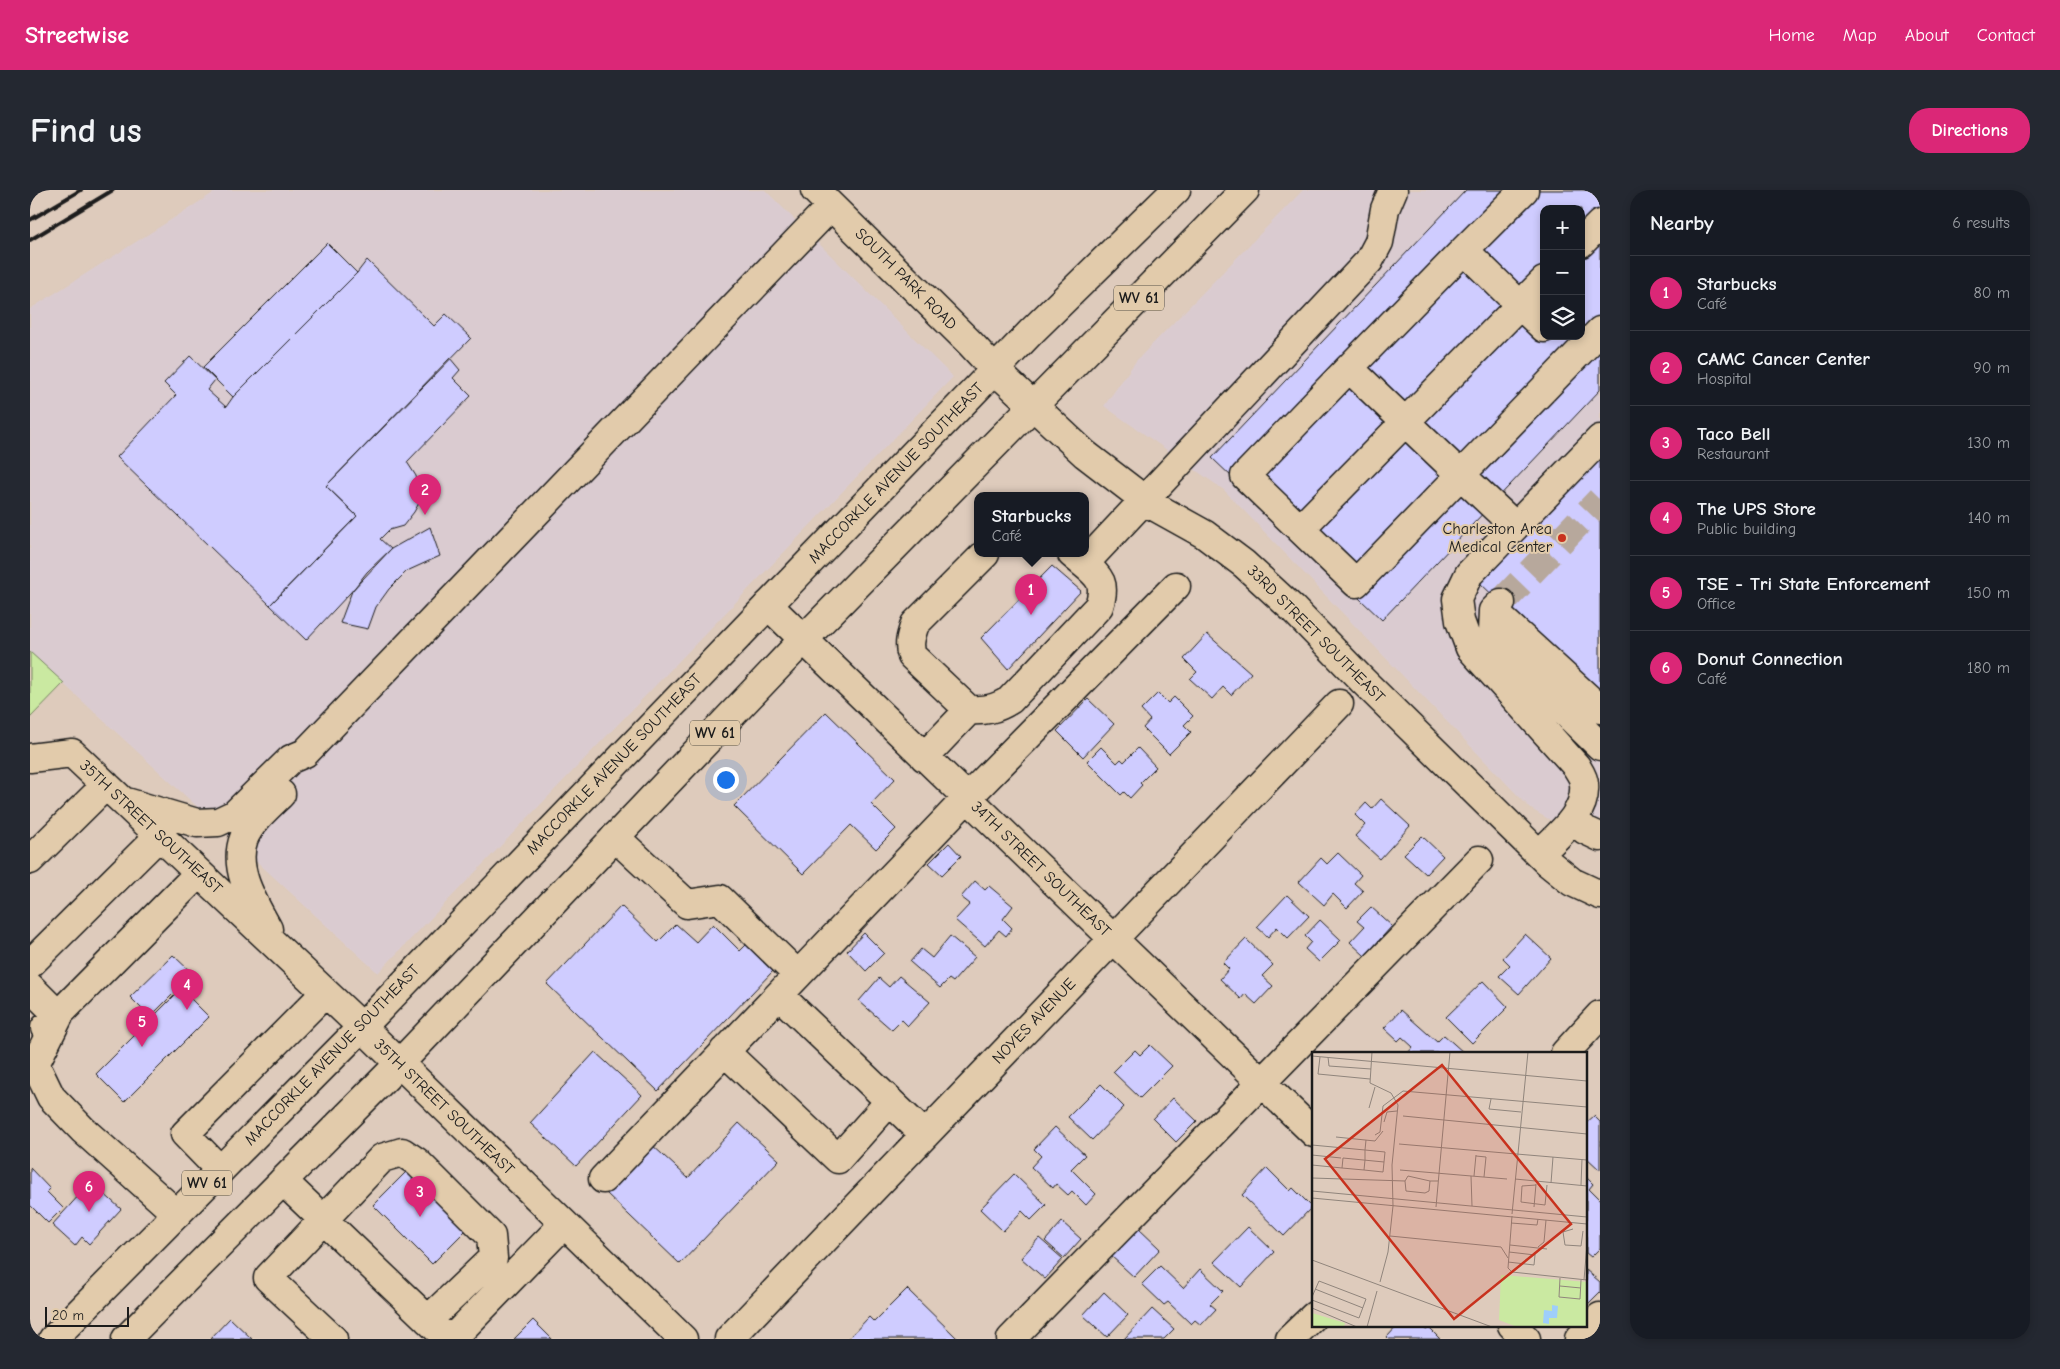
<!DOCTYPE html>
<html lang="en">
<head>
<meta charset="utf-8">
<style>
  :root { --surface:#171b24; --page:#242831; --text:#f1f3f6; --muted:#9ea1a6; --line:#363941; --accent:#db2777 }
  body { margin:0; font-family:"Comic Neue",sans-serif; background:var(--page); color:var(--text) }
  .controls { position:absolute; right:15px; top:15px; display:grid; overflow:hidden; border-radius:10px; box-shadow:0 2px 8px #0003 }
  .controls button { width:45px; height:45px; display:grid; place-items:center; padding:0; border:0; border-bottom:1px solid var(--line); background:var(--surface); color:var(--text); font:25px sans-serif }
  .scale { position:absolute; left:15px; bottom:12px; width:84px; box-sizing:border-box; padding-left:5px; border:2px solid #1c1c1c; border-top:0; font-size:14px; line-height:18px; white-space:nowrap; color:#1c1c1c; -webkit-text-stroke:4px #e2cbab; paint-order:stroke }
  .you { position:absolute; left:695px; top:589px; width:18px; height:18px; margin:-12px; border:4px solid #fff; border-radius:50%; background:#1a73e8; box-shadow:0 0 0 8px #1a73e833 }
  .badge { display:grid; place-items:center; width:32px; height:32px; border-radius:50%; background:var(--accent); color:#fff; font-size:16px; font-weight:700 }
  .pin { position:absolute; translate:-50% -41px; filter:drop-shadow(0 1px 2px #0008) }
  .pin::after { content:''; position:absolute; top:26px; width:18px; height:15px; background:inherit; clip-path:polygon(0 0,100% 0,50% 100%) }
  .popup { position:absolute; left:944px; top:302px; width:115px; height:65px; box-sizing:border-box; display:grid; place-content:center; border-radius:10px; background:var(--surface); filter:drop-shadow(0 1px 4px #0005); font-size:16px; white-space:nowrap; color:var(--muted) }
  .popup b { font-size:19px; color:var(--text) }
  .popup::after { content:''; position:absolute; left:50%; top:100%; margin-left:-10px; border:10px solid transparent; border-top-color:var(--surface) }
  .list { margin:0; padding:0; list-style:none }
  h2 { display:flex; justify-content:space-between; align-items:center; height:65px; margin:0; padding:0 20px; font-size:21px }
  h2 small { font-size:16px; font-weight:400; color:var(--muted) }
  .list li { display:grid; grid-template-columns:32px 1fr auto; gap:15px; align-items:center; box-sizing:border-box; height:75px; padding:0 20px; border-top:1px solid var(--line) }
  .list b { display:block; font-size:19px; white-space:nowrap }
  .list p { margin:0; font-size:16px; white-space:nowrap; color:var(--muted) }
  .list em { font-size:16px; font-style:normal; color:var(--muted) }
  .icon { flex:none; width:28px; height:28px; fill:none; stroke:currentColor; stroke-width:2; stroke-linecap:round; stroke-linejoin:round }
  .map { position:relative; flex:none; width:1570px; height:1149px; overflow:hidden; border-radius:20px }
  header { display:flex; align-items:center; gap:30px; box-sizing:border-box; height:70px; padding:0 25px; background:var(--accent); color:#fff }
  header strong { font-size:24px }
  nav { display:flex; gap:28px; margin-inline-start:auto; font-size:18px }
  .intro { display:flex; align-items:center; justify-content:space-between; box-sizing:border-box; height:120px; padding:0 30px }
  h1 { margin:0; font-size:35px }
  .button { padding:12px 22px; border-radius:20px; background:var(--accent); color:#fff; font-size:18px; font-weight:700 }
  main { display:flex; gap:30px; padding:0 30px }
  aside { flex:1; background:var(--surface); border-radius:20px; box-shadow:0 2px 8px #0003 }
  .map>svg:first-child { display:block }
</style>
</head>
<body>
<header>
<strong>Streetwise</strong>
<nav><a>Home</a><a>Map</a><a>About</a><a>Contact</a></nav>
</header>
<div class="intro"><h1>Find us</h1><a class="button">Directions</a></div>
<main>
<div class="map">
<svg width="1570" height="1149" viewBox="0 0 1570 1149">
  <rect width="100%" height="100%" fill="#decbbc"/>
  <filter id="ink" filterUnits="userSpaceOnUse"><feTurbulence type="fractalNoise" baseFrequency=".02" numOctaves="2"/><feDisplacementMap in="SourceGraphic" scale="10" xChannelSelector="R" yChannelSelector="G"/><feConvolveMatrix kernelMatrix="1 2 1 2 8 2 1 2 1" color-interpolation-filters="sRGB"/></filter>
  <g filter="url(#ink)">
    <path fill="#dacbd0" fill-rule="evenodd" d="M 188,0 L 735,0 L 923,187 L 348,783 L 0,463 L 0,119 Z
      M 1273,0 L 1570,0 L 1570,659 L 1501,619 L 1194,300 L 1074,216 L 1106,171 ZM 1514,19 L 1551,19 L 1551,146 L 1514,146 Z"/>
    <path fill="#cae9a1" stroke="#73825e" d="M 0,462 L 34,493 L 0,528 Z"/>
    <path fill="#cfccff" stroke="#1c1c1c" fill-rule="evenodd" d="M 1436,0 L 1570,0 L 1570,200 L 1352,430 L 1182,268 ZM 1514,19 L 1551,19 L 1551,146 L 1514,146 Z
      M 297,53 L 327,83 L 203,207 L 173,177 Z
      M 337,70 L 404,136 L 416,124 L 441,148 L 296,296 L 327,326 L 240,415 L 87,267 L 146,205 L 134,193 L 160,166 L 185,190 L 177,200 L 196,217 L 203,207 L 327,83 Z
      M 420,168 L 430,180 L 423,188 L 441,206 L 377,272 L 386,286 L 390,303 L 389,313 L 384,322 L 373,336 L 359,340 L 350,349 L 361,359 L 276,450 L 240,415 L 327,326 L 296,296 Z
      M 1570,258 L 1570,508 L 1449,392 L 1537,304 L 1546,285 Z
      M 400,337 L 410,366 L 377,381 L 359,399 L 346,417 L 338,439 L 310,433 L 322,401 L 337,382 L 361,359 Z
      M 1022,376 L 1051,401 L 978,479 L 951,448 Z
      M 1177,444 L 1221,483 L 1201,505 L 1193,497 L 1182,509 L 1160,489 L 1167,482 L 1154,469 Z
      M 1128,503 L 1138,513 L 1144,507 L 1163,526 L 1154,535 L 1161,542 L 1139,564 L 1113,538 L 1120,530 L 1111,520 Z
      M 1058,509 L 1084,534 L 1053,567 L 1027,541 Z
      M 796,522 L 865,589 L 841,614 L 866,639 L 846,659 L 821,635 L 773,684 L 704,616 Z
      M 1071,557 L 1087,573 L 1091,569 L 1094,572 L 1108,558 L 1126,577 L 1110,593 L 1112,595 L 1100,608 L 1094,602 L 1091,605 L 1057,571 Z
      M 1351,609 L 1380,636 L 1350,669 L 1325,646 L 1335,635 L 1325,625 L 1336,613 L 1342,619 Z
      M 1392,646 L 1413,666 L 1396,684 L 1374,664 Z
      M 919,653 L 931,666 L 912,685 L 899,673 Z
      M 1308,663 L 1331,685 L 1324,693 L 1333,701 L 1317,718 L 1303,704 L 1294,715 L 1269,692 L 1291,668 L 1297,674 Z
      M 945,691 L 955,700 L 959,696 L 983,716 L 973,729 L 982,738 L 976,746 L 969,740 L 955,756 L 925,730 L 940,714 L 931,707 Z
      M 1257,705 L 1279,726 L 1258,748 L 1247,737 L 1238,747 L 1227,737 Z
      M 591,716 L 628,752 L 646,734 L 666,752 L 683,734 L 710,761 L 716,755 L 743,781 L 628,901 L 517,794 Z
      M 1341,717 L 1362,736 L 1335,766 L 1320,752 L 1334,737 L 1327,731 Z
      M 1290,730 L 1311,750 L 1289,772 L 1275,759 L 1281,752 L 1275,746 Z
      M 834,743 L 854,763 L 836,781 L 817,761 Z
      M 1495,744 L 1521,768 L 1489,804 L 1469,786 L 1480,775 L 1473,768 Z
      M 920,746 L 945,767 L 923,792 L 919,789 L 910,798 L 880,772 L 891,759 L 902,768 Z
      M 1216,749 L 1243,775 L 1232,786 L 1243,796 L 1226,814 L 1215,804 L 1211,809 L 1190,789 L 1199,779 L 1193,773 Z
      M 143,765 L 163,784 L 120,827 L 100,807 Z
      M 869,786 L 900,812 L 878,836 L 872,830 L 862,840 L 829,811 L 849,788 L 859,797 Z
      M 1453,791 L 1478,817 L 1442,853 L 1416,827 Z
      M 151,799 L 179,827 L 94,912 L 66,884 Z
      M 1371,820 L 1407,852 L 1414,845 L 1434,863 L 1378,863 L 1383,857 L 1372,847 L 1368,851 L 1354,838 Z
      M 1120,855 L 1142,876 L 1110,908 L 1083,882 L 1105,860 L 1110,865 Z
      M 565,862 L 612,905 L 546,976 L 500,933 Z
      M 1071,894 L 1094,917 L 1062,950 L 1038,927 Z
      M 1143,908 L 1167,931 L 1146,952 L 1123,929 Z
      M 1564,926 L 1570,932 L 1570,980 L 1556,967 L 1556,933 Z
      M 709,933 L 749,970 L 650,1074 L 575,1002 L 621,954 L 658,988 Z
      M 1025,937 L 1055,965 L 1041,979 L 1066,1004 L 1056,1015 L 1042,1001 L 1038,1005 L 1026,994 L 1023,998 L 1001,977 L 1011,966 L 1004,959 Z
      M 0,978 L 20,999 L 17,1002 L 33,1018 L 18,1033 L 0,1015 Z
      M 1237,978 L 1260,1001 L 1263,998 L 1282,1017 L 1254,1046 L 1212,1005 Z
      M 378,980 L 437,1039 L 402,1074 L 343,1015 Z
      M 984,984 L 1016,1015 L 1001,1030 L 992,1021 L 973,1041 L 950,1019 Z
      M 1556,987 L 1563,994 L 1559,999 L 1570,1010 L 1570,1058 L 1561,1067 L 1556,1063 Z
      M 61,992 L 91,1019 L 59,1054 L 52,1047 L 45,1056 L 22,1035 Z
      M 1032,1032 L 1051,1049 L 1034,1068 L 1015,1051 Z
      M 1107,1037 L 1130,1059 L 1104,1087 L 1080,1065 Z
      M 1218,1037 L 1244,1062 L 1211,1097 L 1184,1072 Z
      M 1009,1048 L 1033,1069 L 1015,1089 L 991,1068 Z
      M 1130,1076 L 1153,1098 L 1170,1079 L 1193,1101 L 1180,1114 L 1186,1119 L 1171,1135 L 1165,1130 L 1161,1134 L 1138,1112 L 1134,1115 L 1112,1094 Z
      M 1556,1080 L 1570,1092 L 1570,1102 L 1556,1116 Z
      M 877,1099 L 928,1149 L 818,1149 L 839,1127 L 844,1132 Z
      M 1074,1102 L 1098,1125 L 1077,1147 L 1053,1125 Z
      M 1122,1119 L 1144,1139 L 1134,1149 L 1094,1149 Z
      M 200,1128 L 222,1149 L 180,1149 Z
      M 503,1130 L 522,1149 L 484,1149 Z
      M 1368,1135 L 1395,1135 L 1393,1137 L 1396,1140 L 1399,1138 L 1410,1149 L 1359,1149 L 1357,1147 Z"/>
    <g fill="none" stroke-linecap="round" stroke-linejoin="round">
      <path stroke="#b7a89c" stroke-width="28" stroke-dasharray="28 14" stroke-linecap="butt" d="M 1471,413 L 1570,310"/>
      <defs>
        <path id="minor" d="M 785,0 L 940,153 L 965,180 L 1055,264 L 1120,314 L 1174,344 L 1214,374 L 1263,419 L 1332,490 L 1516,671 L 1542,692 L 1570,705
          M 1551,53 L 1570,34
          M 1434,60 L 1494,0
          M 1502,103 L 1514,91
          M 1490,115 L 1514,138
          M 1485,336 C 1429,284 1374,231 1319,178 L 1215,286 L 1326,393 L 1570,141
          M 1270,339 L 1490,115 L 1434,60 L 1319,178
          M 1042,364 L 1054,374 L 1339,71 L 1349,52 L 1355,19 L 1363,0
          M 1471,413 L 1463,421 L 1462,443 L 1469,458 L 1570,556
          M 738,415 L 1284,943
          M 1463,421 L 1570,519
          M 939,520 C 955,521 966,519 980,510 L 1069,416 C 1076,394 1071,388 1054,374
          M 894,567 L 939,520 L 882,466 C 878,454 881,446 885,434 L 955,364
          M 0,568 L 42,563 L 332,837
          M 93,611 L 167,633 L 188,632 L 205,624 L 261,569 L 275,563 L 801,16
          M 1544,629 L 1555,640 L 1570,647
          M 585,647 L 657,714 L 690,709 L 768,785
          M 1509,664 C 1528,645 1557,624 1554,594 C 1554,588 1549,581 1546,576 L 1440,458 L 1430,431 L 1427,409 L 1439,384 L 1570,249
          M 0,670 L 76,595
          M 238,739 C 224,713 202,679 214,648 C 221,631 238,617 251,604
          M 0,774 L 130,645
          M 0,797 L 29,826
          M 749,805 L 895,945
          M 29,826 L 5,874 L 21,907 L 53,940 L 147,1024
          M 15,838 L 169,683
          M 694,861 L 808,969 L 859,912
          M 1535,863 L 1570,825
          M 190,980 L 155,944 L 295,803
          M 573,989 L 937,608 L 1146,396
          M 253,991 L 418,1149
          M 1482,1135 L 1496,1149
          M 303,1149 L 238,1088 L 352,968 L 372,962 L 387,972 L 461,1046 L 463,1068 L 398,1130
          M 422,1149 L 534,1034
          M 699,1149 L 1309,514
          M 981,1149 L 1449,670
          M 1260,1149 L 1284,1126
          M 1549,1149 L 1570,1127"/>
        <path id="major" d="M 332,837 L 653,1149
          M 23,1149 L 332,837 L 1002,141 L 1146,0
          M 96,1149 L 370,873 L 773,450 L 1215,0"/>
      </defs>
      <use href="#minor" stroke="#1c1c1c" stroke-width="31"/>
      <use href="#major" stroke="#1c1c1c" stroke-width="31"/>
      <use href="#minor" stroke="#e2cbab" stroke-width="28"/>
      <use href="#major" stroke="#e2cbab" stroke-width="28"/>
      <path stroke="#1c1c1c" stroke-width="4" d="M 0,30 L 51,0
        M 0,50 L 83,0"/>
    </g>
  </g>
  <circle fill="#c8321e" stroke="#e2cbab" stroke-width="2" cx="1532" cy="348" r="5"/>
  <g text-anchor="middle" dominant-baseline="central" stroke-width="4" stroke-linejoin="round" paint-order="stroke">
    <g fill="#e2cbab" stroke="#575047" stroke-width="1">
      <rect x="1084" y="95.5" width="50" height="25" rx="4"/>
      <rect x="660" y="530.5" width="50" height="25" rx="4"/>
      <rect x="152" y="980.5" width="50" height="25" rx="4"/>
    </g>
    <g font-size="15" font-weight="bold" fill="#1c1c1c">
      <text x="1109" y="108">WV 61</text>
      <text x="685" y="543">WV 61</text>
      <text x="177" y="993">WV 61</text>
    </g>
    <g font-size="16" fill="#1c1c1c" stroke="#e2cbab">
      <text transform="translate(876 89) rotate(45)">SOUTH PARK ROAD</text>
      <text transform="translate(866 283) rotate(-46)">MACCORKLE AVENUE SOUTHEAST</text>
      <text transform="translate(1286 444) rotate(45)">33RD STREET SOUTHEAST</text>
      <text transform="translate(584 574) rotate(-46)">MACCORKLE AVENUE SOUTHEAST</text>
      <text transform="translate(121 637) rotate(43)">35TH STREET SOUTHEAST</text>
      <text transform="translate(1011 679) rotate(44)">34TH STREET SOUTHEAST</text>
      <text transform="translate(1004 831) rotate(-46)">NOYES AVENUE</text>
      <text transform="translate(302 865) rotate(-46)">MACCORKLE AVENUE SOUTHEAST</text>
      <text transform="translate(414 917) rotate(44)">35TH STREET SOUTHEAST</text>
    </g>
    <g font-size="16" fill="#1c1c1c" stroke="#e2cbab" text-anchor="end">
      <text x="1522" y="339">Charleston Area<tspan x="1522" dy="18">Medical Center</tspan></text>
    </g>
  </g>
  <g transform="translate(1282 862)">
    <rect width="275" height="275" fill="#decbbc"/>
    <path d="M 189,223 L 275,230 L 275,275 L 205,275 L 187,268 ZM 0,261 L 33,271 L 32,275 L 0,275 Z" fill="#cae9a1"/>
    <path d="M 240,253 L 246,254 L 245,266 L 237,266 L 237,272 L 231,271 L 232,258 L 240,259 Z" fill="#9ecefa"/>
    <path fill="none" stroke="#90857c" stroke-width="1" d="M 60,0 L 58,31 L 79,41 L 86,53 L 80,113 L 81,154 L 76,200 L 68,230M 0,4 L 275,29M 8,5 L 6,22 L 58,27M 16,5 L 17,14 L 59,17M 179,47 L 177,57 L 209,60M 57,56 L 63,35M 91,64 L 275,82M 72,70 L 75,60 L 85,59M 63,83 L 68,80 L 71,54 L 91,39 L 275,55M 24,85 L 63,89 L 71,79M 87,92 L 275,108M 0,93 L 53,98 L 73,100 L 71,120 L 52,118 L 53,108 L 53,98 L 54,88M 0,103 L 29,106M 164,104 L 174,105 L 172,125M 0,113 L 30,116M 52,118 L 30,116 L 31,106 L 72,110M 88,118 L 195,127M 159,124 L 160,154M 162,124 L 164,103M 0,126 L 93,129 L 94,139 L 113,141 L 117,139 L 118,129 L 126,129M 203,127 L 275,134M 93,129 L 96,124 L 118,129M 239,131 L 241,105M 224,133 L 210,134 L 209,150 L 233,153 L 235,133M 269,133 L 270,107M 0,139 L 275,165M 0,146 L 275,172M 124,155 L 138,0M 222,155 L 224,132M 200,162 L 216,0M 200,164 L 196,216 L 200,220 L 275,228M 199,171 L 225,173 L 226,167M 261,177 L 251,180 L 253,193 L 269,194 L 271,179M 78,184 L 189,195 L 196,206M 198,193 L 235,197M 226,195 L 232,190 L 234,168M 197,200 L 223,203 L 223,200M 0,208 L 180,275M 196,210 L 222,213 L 223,203M 248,226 L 247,245 L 268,247 L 269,228M 272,228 L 275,192M 248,234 L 269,236M 3,237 L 51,256M 0,245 L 7,229 L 54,247 L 47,266 L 0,248M 0,256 L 45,275M 55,275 L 65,239"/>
    <path fill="#c8321e" fill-opacity="0.15" stroke="#c8321e" stroke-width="2.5" d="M 130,13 L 259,172 L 142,267 L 13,107 Z"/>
    <rect width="275" height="275" fill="none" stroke="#1c1c1c" stroke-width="2.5"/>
  </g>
</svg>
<div class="controls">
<button>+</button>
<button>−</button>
<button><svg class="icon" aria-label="layers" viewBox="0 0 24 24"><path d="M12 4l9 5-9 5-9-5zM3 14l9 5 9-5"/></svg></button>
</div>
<div class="scale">20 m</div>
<div class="you"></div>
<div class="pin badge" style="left:1001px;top:425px">1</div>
<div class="popup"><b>Starbucks</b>Café</div>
<div class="pin badge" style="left:395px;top:325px">2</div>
<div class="pin badge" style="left:390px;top:1027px">3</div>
<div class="pin badge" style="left:157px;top:820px">4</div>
<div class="pin badge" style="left:112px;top:857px">5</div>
<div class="pin badge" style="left:59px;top:1022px">6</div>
</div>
<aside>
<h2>Nearby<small>6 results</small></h2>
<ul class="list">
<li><span class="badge">1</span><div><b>Starbucks</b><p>Café</p></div><em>80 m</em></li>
<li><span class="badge">2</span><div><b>CAMC Cancer Center</b><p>Hospital</p></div><em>90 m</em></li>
<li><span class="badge">3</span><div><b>Taco Bell</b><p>Restaurant</p></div><em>130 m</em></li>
<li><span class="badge">4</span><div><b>The UPS Store</b><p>Public building</p></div><em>140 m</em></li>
<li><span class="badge">5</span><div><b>TSE - Tri State Enforcement</b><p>Office</p></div><em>150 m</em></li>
<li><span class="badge">6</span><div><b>Donut Connection</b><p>Café</p></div><em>180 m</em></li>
</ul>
</aside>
</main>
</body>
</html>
